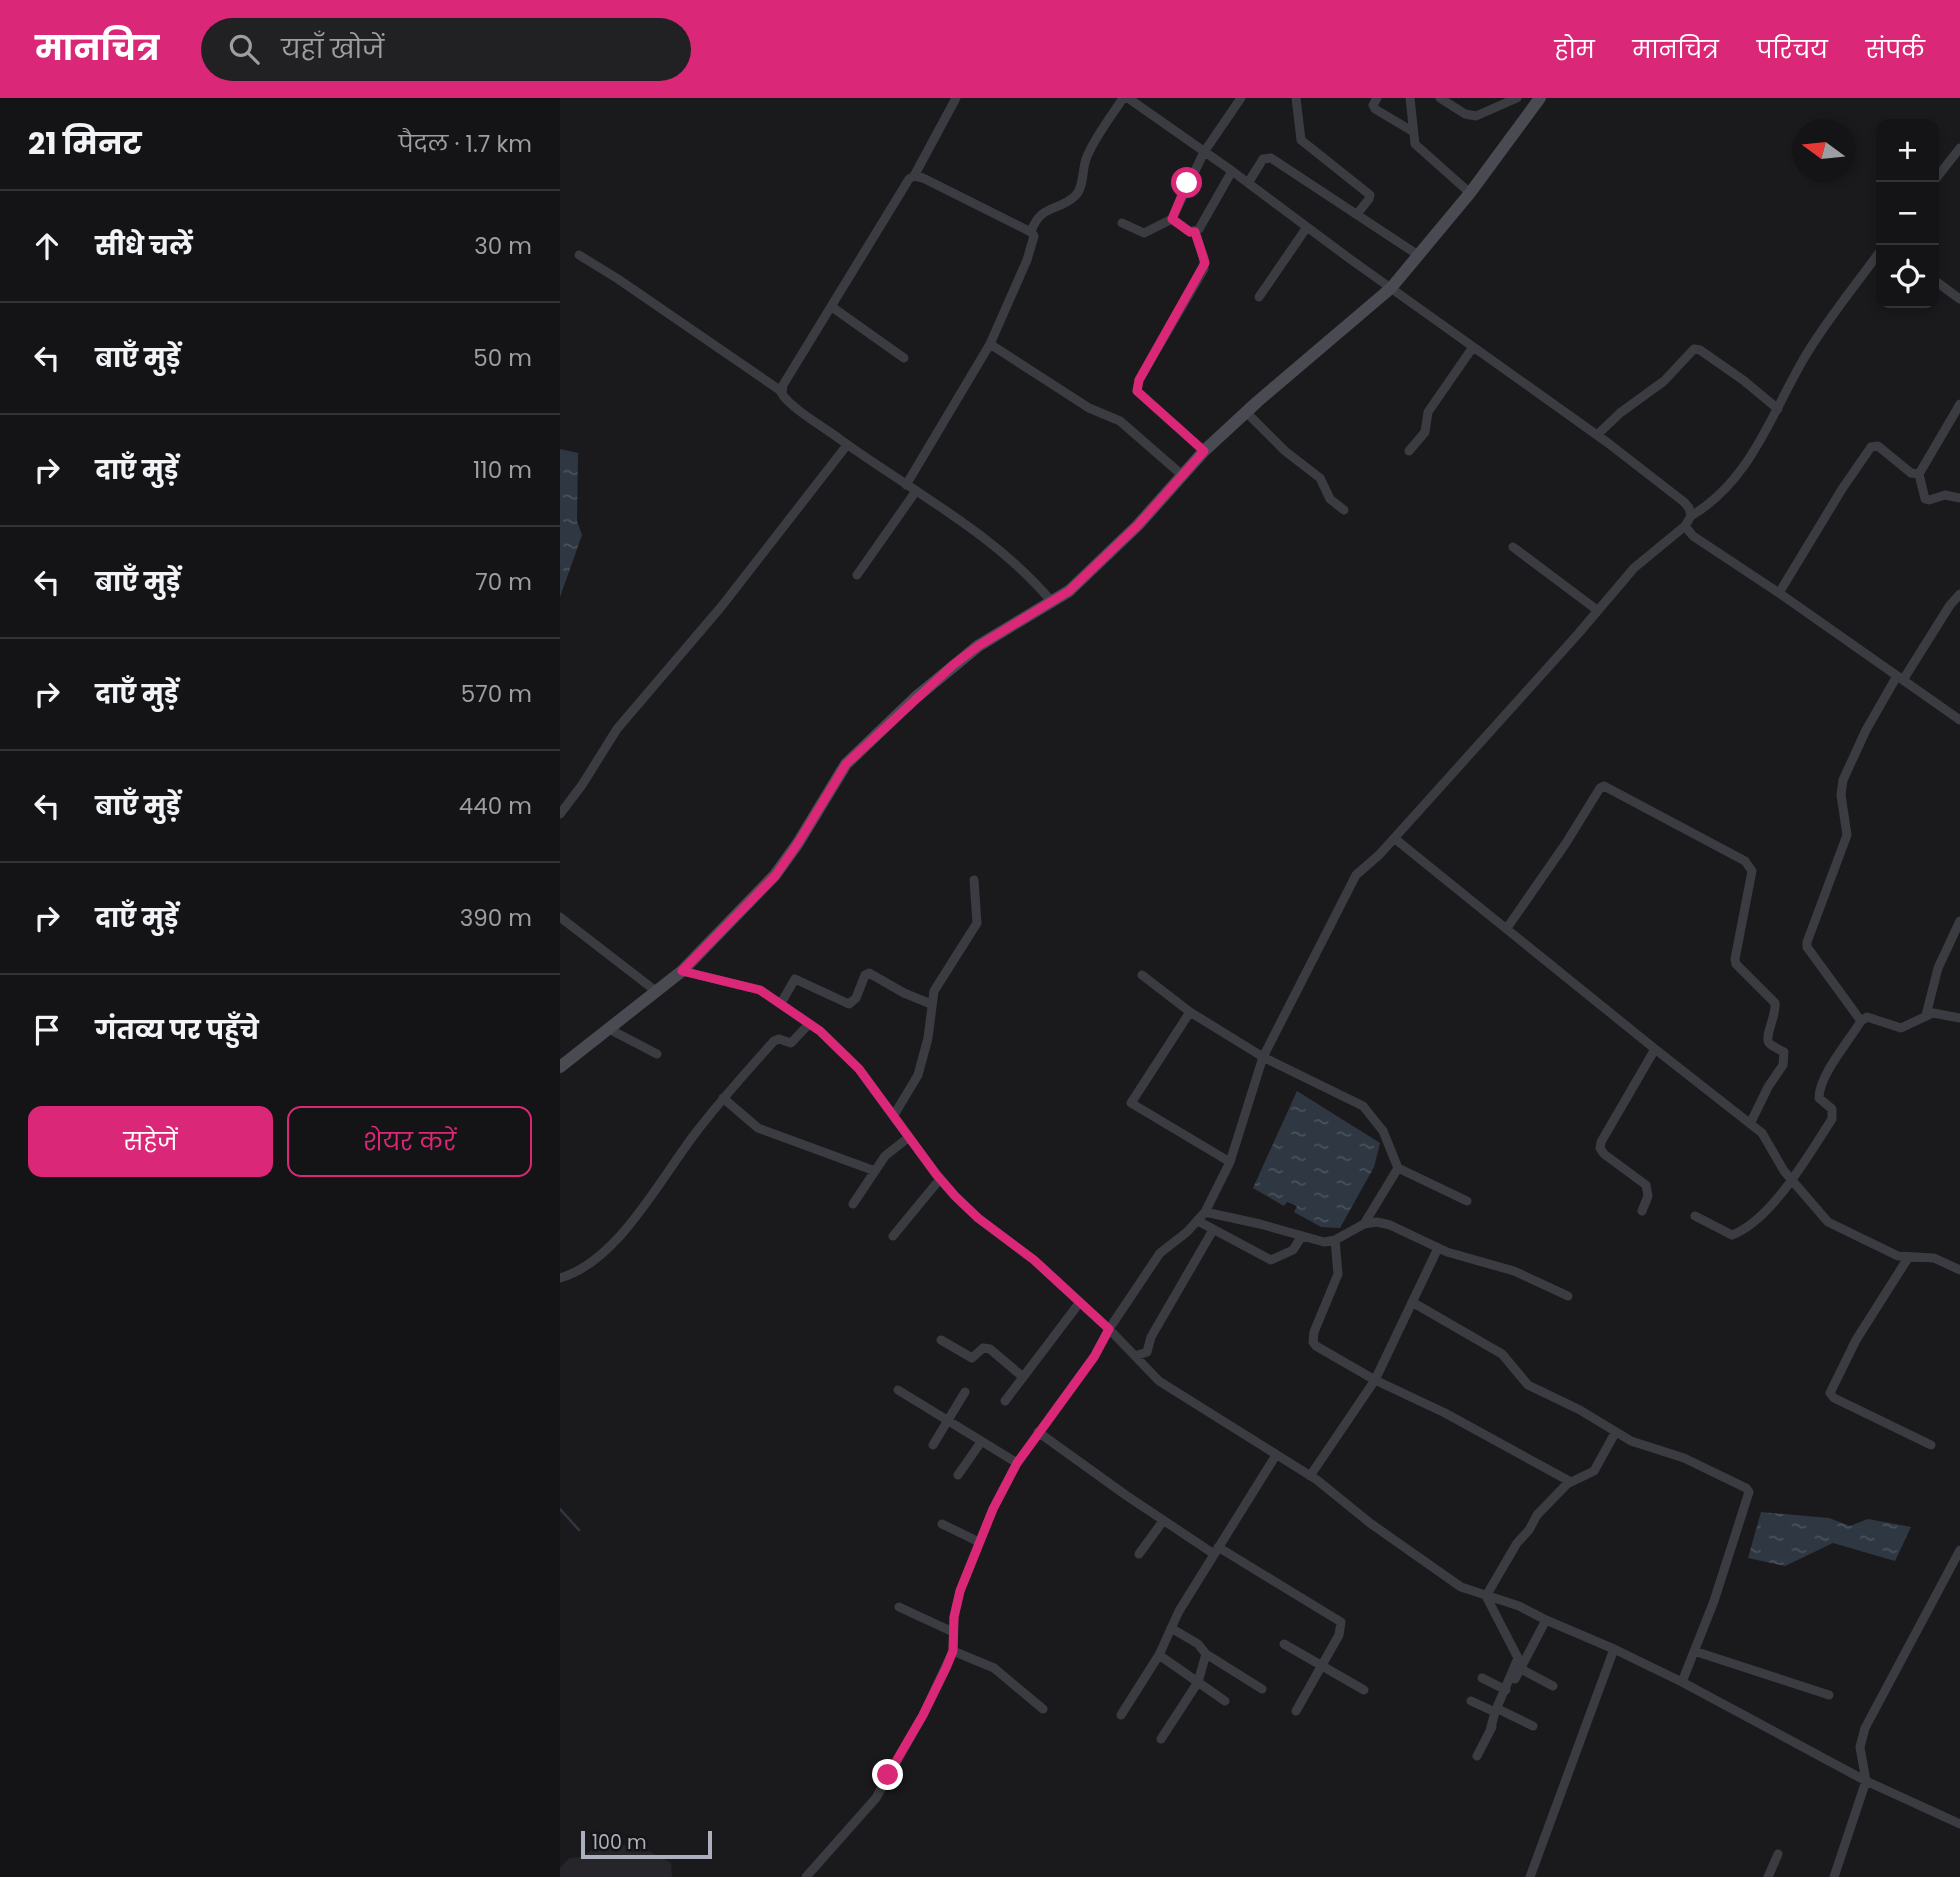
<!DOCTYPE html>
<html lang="hi">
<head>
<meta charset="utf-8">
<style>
  :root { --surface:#141416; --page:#212123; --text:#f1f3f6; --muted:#9d9ea1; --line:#333335; --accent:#db2777 }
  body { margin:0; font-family:Poppins,"Noto Sans Devanagari",sans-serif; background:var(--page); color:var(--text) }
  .controls { position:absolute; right:21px; top:21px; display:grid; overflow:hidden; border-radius:14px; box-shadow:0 4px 10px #0003 }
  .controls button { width:63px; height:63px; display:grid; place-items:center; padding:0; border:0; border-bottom:2px solid var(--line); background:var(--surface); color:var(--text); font:35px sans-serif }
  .compass { position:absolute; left:1232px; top:21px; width:63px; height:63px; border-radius:50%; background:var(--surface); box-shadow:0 4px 10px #0003; rotate:285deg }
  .scale { position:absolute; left:21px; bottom:18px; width:131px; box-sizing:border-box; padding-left:7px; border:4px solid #acb0bd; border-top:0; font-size:19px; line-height:24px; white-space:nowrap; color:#acb0bd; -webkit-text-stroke:5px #151518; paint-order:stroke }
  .stop { position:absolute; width:21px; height:21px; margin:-16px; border:5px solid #db2777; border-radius:50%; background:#fff }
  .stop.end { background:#db2777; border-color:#fff; box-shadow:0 2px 7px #0008 }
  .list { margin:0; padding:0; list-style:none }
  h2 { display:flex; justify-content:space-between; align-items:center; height:91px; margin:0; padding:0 28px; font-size:30px }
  h2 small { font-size:23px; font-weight:400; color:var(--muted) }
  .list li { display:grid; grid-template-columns:46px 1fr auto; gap:21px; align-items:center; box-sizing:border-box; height:112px; padding:0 28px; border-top:2px solid var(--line) }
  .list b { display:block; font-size:26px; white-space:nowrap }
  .list em { font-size:23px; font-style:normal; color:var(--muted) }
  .actions { display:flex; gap:14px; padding:21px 28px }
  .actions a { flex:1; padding:16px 0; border:2px solid var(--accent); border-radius:14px; text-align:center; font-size:24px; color:var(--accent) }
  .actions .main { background:var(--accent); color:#fff }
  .icon { flex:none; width:38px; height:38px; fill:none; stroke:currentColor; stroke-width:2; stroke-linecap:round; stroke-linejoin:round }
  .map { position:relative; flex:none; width:1400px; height:1779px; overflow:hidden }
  header { display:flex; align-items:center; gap:42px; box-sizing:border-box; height:98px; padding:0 35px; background:var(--accent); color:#fff }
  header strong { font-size:33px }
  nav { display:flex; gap:38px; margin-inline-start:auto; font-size:24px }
  .search { width:490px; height:63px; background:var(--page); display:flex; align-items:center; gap:18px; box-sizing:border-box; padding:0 24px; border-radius:38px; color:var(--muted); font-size:26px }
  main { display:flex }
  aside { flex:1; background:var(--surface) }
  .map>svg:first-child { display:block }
</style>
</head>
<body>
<header>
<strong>मानचित्र</strong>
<div class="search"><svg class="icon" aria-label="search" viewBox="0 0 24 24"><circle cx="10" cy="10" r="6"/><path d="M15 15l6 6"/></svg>यहाँ खोजें</div>
<nav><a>होम</a><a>मानचित्र</a><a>परिचय</a><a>संपर्क</a></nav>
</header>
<main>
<aside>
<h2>21 मिनट<small>पैदल · 1.7 km</small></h2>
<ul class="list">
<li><svg class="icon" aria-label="ahead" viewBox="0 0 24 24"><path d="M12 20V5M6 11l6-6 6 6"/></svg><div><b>सीधे चलें</b></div><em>30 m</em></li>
<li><svg class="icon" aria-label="left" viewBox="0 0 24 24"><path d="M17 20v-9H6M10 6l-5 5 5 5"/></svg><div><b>बाएँ मुड़ें</b></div><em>50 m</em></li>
<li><svg class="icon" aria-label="right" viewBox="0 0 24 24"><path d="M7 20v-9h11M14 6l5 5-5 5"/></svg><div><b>दाएँ मुड़ें</b></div><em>110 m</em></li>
<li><svg class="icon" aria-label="left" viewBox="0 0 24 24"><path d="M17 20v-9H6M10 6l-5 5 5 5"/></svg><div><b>बाएँ मुड़ें</b></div><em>70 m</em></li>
<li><svg class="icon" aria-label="right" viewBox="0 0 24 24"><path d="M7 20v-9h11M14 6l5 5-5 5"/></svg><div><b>दाएँ मुड़ें</b></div><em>570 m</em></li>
<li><svg class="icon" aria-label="left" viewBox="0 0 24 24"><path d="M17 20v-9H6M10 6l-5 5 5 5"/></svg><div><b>बाएँ मुड़ें</b></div><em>440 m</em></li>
<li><svg class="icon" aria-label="right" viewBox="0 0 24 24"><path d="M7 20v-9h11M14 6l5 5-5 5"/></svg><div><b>दाएँ मुड़ें</b></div><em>390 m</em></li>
<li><svg class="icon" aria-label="arrive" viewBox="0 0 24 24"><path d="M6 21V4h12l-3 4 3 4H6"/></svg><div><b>गंतव्य पर पहुँचे</b></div></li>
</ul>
<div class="actions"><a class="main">सहेजें</a><a>शेयर करें</a></div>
</aside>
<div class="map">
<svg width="1400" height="1779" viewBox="0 0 1400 1779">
  <defs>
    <pattern id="water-ripples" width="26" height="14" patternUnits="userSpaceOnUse" patternTransform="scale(1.75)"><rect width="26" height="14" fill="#2f3842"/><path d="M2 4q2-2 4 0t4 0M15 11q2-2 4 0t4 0" fill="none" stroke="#4a525b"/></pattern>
  </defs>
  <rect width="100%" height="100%" fill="#1a1a1d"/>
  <path fill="#26262a" d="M 45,1743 L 89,1753 L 111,1765 L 112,1779 L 0,1779 L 0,1770 L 9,1760 L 22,1759 Z"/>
  <path fill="url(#water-ripples)" d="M 0,351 L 18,355 L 17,423 L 22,437 L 0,499 Z
    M 737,993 L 820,1045 L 814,1069 L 780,1130 L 761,1129 L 734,1114 L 737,1108 L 727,1104 L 724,1108 L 693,1090 Z
    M 1201,1414 L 1269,1420 L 1290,1428 L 1308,1421 L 1351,1429 L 1335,1463 L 1273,1445 L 1225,1468 L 1188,1460 Z"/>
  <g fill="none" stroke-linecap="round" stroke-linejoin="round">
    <path stroke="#2f3842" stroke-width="2.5" d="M 0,1411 L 19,1432"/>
    <path stroke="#3b3c42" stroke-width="9" d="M 568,0 L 672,73 L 790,161 L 1048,345 L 1124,404 L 1129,410 L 1131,418 L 1125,428 L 1133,438 L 1219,495 L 1400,622
      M 736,0 L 741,42 L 810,97 L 809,101 L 797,116
      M 817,0 L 813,7 L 815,11 L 852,33
      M 850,0 L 855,46 L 910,95
      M 880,0 L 905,16 L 916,18 L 957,0
      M 354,78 L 396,0
      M 1374,83 L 1400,50
      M 688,85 L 703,61 L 711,60 L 858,157
      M 612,121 L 630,134 L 639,131 L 672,73
      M 562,125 L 584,135 L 612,121 L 644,54 L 681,0
      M 471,134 C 480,106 498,114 515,98 C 524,90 522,72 526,61 C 534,40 551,19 563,0
      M 635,134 L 644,160 L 644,171 L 579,282 L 577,293 L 644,353
      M 19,157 L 58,181 L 221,293 L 222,296
      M 1374,182 L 1400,201
      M 699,199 L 747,129
      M 272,209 L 344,260
      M 430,246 L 529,310 L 560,323 L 622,377
      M 686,314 L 725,353 L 760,380 L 770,401 L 784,412
      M 1037,337 L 1060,315 L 1104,283 L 1134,251 L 1140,252 L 1183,282 L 1218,311
      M 849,353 L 865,334 L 868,314 L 913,249
      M 1359,376 L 1365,401 L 1369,402 L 1385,397 L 1400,400
      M 346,387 L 430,246 L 467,162 L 474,138 L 471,134 L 363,80 L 354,78 L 349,81 L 223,287 L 222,296 C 232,311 265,330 281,342 C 353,394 434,435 492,504
      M 1131,418 C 1190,383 1210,319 1243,262 C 1265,224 1295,188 1321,152
      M 953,449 L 1037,512
      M 297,477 L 356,393
      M 1219,495 L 1282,391 L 1311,349 L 1318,348 L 1351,375 L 1359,376 L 1400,306
      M 1343,582 L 1390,507 L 1400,496
      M 0,716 L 22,687 L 57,631 L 161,509 L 287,347
      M 834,740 L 1095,951 L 1202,1035 L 1224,1073 L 1268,1124 L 1338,1158 L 1374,1160 L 1400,1172
      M 0,819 L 97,894
      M 947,830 L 1006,745 L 1040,690 L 1044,688 L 1185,763 L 1192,773 L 1175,861 L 1176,866 L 1215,905 C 1217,916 1204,938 1209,945 C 1212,948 1220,952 1224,954 L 1223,967 L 1208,989 L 1190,1026
      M 122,873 L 200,892 L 260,933 L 299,971 L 376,1076 L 395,1098 L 418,1120 L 474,1162 L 549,1231 L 599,1283 L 757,1382 L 810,1425 L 901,1489 L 959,1508 L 986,1522 L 1054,1551 L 1122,1584 L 1306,1683 L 1400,1726
      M 582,877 L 630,914 L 703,959 L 803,1008 L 823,1033 L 838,1070 L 804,1126
      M 221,905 L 235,881 L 289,906 L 296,900 L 305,877 L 309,875 L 344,895 L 371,906
      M 630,914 L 571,1005 L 670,1064
      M 1366,917 L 1378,870 L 1400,823
      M 1301,923 L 1247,849 L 1247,844 L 1287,737 L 1281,697 L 1283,682 L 1306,632 L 1337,578
      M 49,931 L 97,956
      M 163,1000 L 198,1030 L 315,1073
      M 334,1017 L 358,977 L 368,940 L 374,893 L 417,825 L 414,782
      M 838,1070 L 907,1103
      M 293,1106 L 325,1058 L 349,1039
      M 1082,1113 L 1088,1098 L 1086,1087 L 1044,1056 L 1040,1050 L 1041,1044 L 1095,951
      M 645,1114 L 700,1126 L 764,1144 L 775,1142 L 804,1126 L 817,1124 L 830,1127 L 887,1154 L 954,1173 L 1008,1198
      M 1135,1118 L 1172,1137 C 1212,1122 1249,1056 1272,1021 L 1272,1011 L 1259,1000 C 1259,977 1289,943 1301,923 L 1307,919 L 1341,930 L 1373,915 L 1400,920
      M 638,1123 L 711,1162 L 733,1152 L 742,1138
      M 333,1138 L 380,1081
      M 775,1142 L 778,1176 L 754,1234 L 753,1244 L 756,1248 L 815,1282 L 885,1315 L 1011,1384
      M 1348,1160 L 1296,1242 L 1270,1295 L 1274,1300 L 1371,1347
      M 0,1180 C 57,1164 99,1083 134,1037 C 159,1004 186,974 214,943 L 219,941 L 231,945 L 249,926
      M 852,1204 L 942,1256 L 968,1287 L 1020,1312 L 1071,1343 L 1124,1360 L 1186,1390 L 1189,1394 L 1154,1503 L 1122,1584
      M 381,1242 L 412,1260 L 423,1250 L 430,1251 L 463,1279
      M 575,1258 L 587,1254 L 591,1239 L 653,1132
      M 338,1292 L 457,1365
      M 445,1303 L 520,1204
      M 478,1334 L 567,1398 L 654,1456
      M 373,1347 L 405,1294
      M 398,1377 L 421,1344
      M 750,1378 L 815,1282 L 878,1150
      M 382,1426 L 419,1444
      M 658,1449 L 781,1524 L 779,1537 L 736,1613
      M 579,1456 L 603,1423
      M 339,1509 L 393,1534
      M 724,1546 L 804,1592
      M 393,1553 L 434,1570 L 483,1611
      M 1134,1553 L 1269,1597
      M 646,1556 L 702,1591
      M 599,1557 L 665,1603
      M 961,1571 L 993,1588
      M 922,1580 L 946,1592
      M 955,1581 L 986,1522
      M 911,1603 L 935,1614
      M 940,1612 L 973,1628
      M 561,1617 L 599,1557 L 619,1513 L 716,1357
      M 930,1633 L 935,1614 L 958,1560 L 926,1498 L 957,1445 L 969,1432 L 977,1417 L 1007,1386 L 1034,1373 L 1055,1335
      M 601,1641 L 638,1584 L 646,1556 L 638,1546 L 611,1530
      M 917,1658 L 932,1629
      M 246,1779 L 316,1700 L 363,1617 L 393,1553 L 394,1519 L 400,1493 L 433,1411 L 457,1365 L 534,1259 L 549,1231 L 600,1155 L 627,1134 L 645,1114 L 670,1064 L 703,959 L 796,777 L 819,757 L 1018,536 L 1074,470 L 1125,428
      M 970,1779 L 1054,1551
      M 1208,1779 L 1218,1756
      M 1274,1779 L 1306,1683 L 1300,1649 L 1305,1630 L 1400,1452"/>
    <path stroke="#494a52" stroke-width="12" d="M 0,969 L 122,873 L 215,777 L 238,745 L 286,666 L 355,600 L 418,548 L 509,493 L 578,427 L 644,353 L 697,304 L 831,190 L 910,95 L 980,0"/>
  </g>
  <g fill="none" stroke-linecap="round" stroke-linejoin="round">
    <path stroke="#db2777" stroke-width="9" d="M 328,1677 L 363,1617 L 386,1570 L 393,1553 L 394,1519 L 400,1493 L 433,1411 L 457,1365 L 534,1259 L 549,1231 L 474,1162 L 418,1120 L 395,1098 L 376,1076 L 299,971 L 260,933 L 200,892 L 122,873 L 215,778 L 238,745 L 286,666 L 393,567 L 418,548 L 509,493 L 578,427 L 644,353 L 577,293 L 579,282 L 645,165 L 635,134 L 630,134 L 612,121 L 627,85"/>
  </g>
</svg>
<div class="controls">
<button>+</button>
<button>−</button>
<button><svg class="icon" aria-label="locate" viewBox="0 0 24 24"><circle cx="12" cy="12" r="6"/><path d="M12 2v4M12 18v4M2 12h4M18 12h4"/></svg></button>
</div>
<svg class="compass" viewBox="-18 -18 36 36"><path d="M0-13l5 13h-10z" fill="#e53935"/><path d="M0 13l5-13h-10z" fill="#9d9ea1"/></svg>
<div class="scale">100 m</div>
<div class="stop" style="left:627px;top:85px"></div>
<div class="stop end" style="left:328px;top:1677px"></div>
</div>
</main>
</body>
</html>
